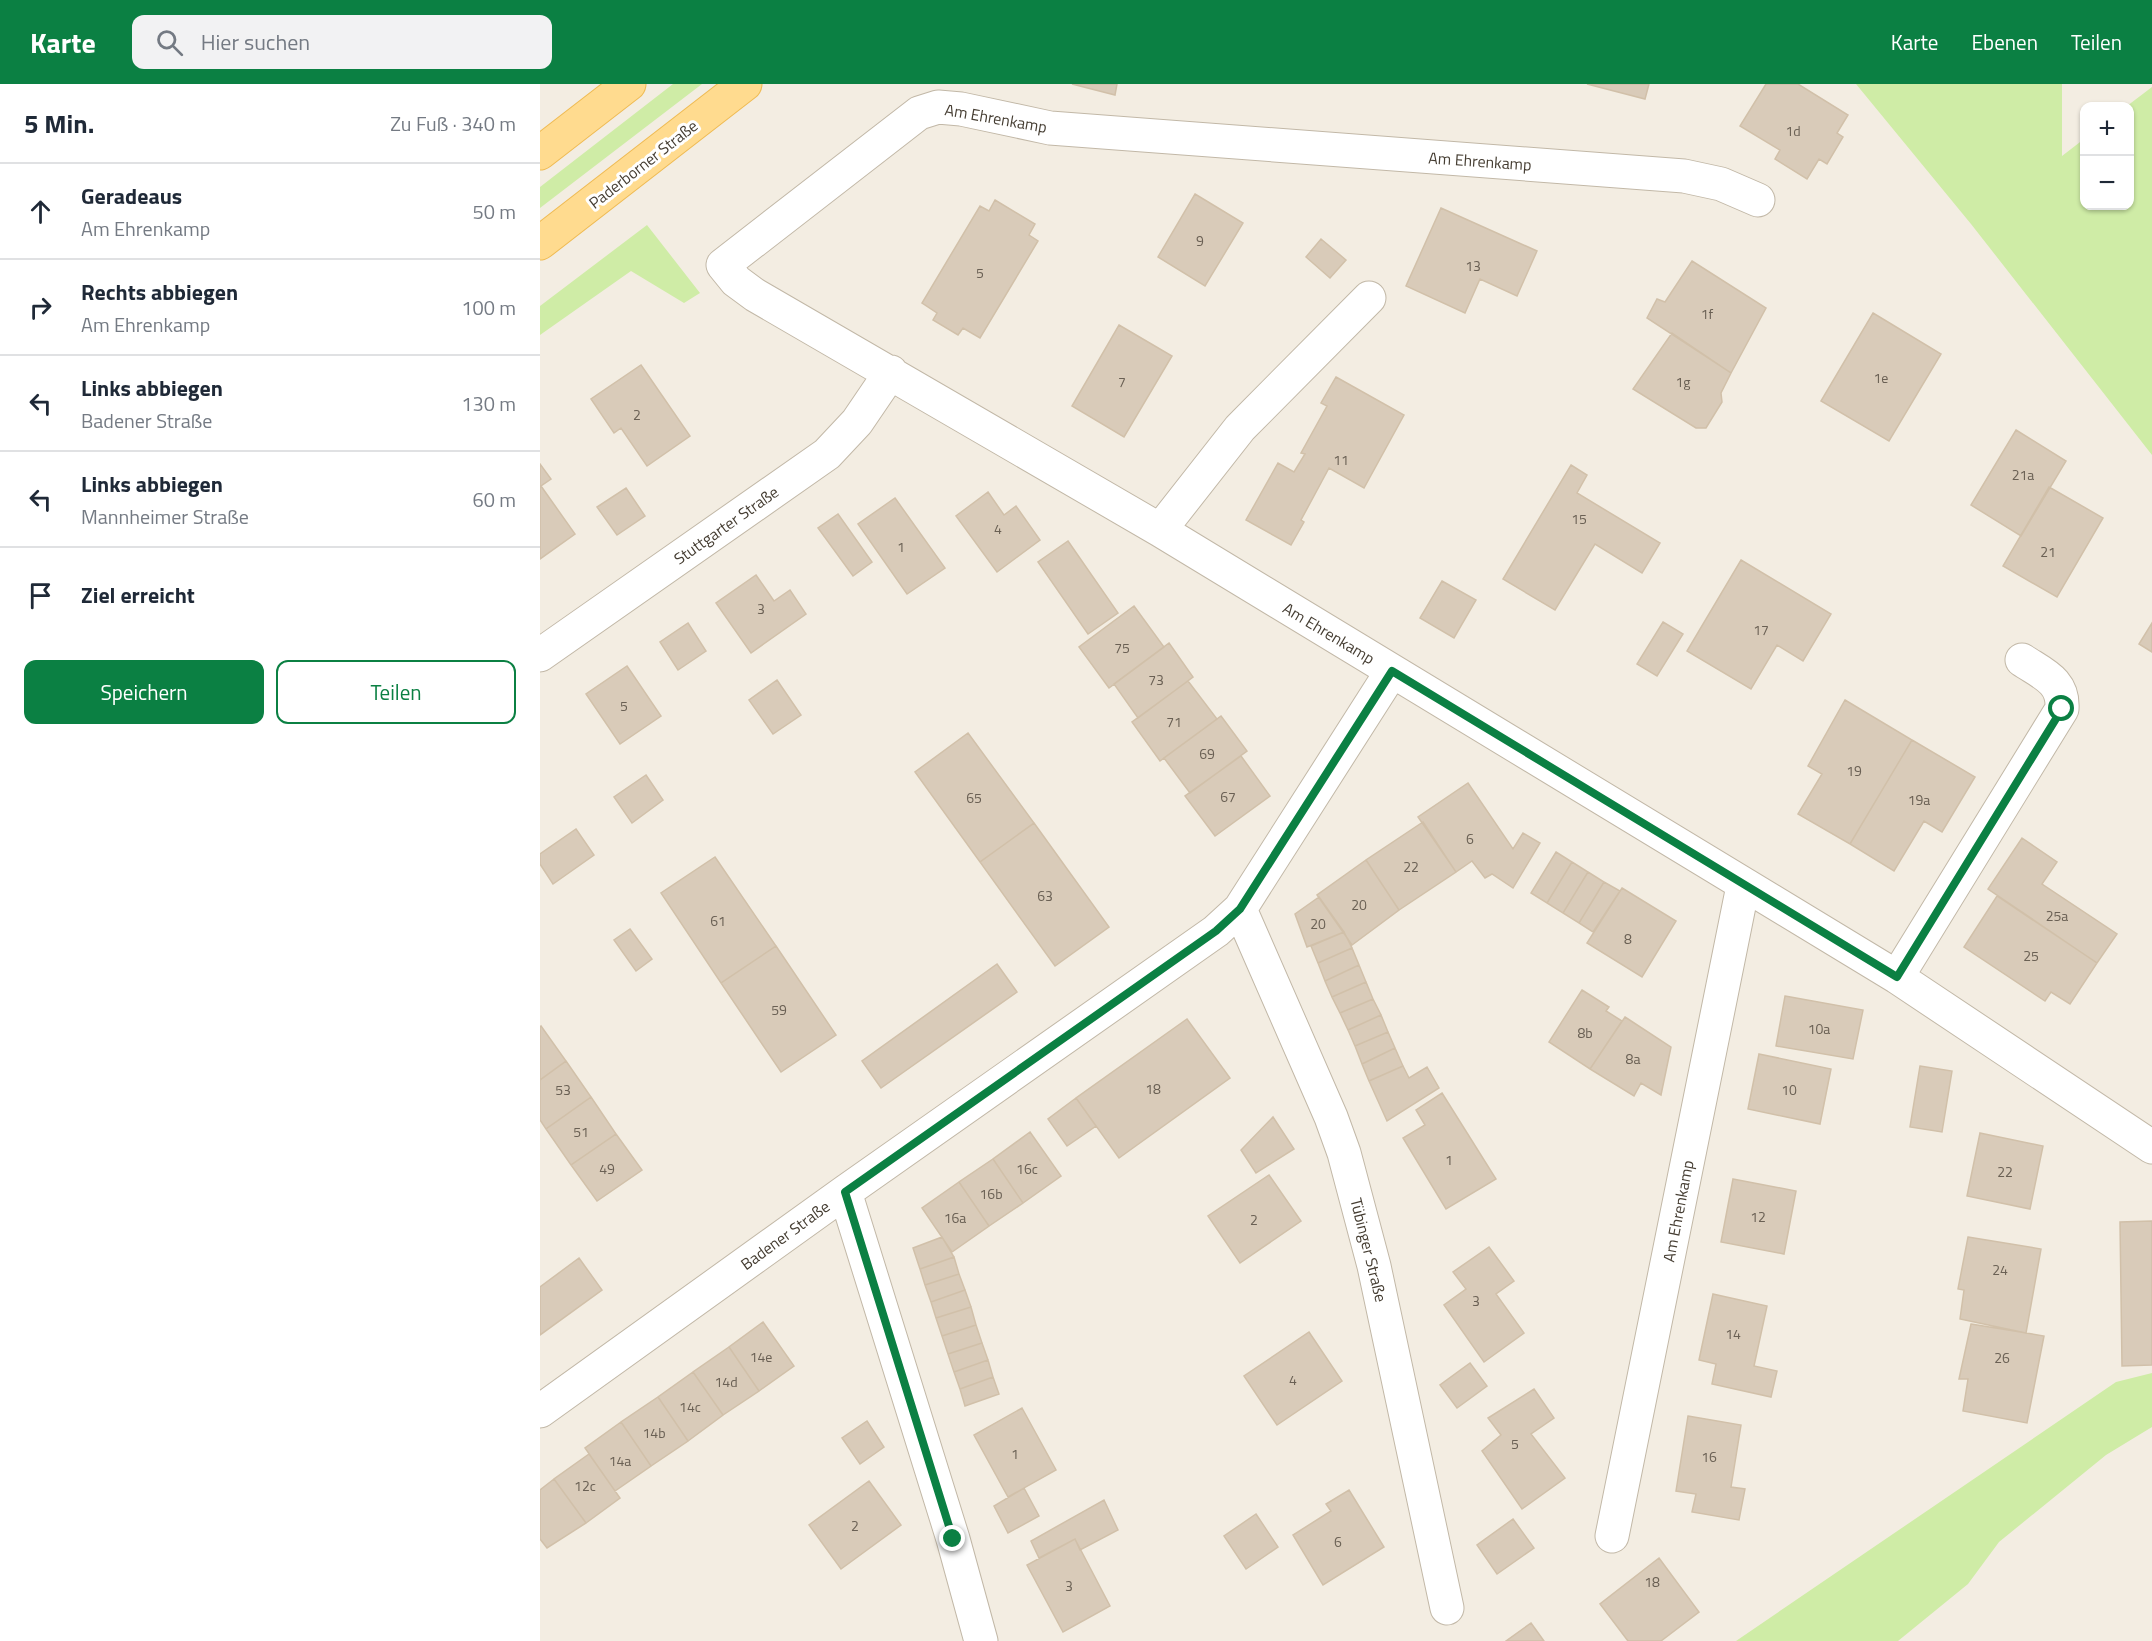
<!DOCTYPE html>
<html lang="de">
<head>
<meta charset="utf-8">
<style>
  :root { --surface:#fff; --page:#f2f2f3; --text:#1f2937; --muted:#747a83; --line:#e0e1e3; --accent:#0b8043 }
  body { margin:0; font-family:"Titillium Web",sans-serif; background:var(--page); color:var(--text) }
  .controls { position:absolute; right:18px; top:18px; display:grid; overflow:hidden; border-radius:12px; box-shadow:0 2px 4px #0004 }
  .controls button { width:54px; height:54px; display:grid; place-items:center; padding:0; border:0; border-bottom:2px solid var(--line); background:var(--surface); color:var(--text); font:30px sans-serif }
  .stop { position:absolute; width:18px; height:18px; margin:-14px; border:4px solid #0b8043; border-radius:50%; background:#fff }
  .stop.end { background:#0b8043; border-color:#fff; box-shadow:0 2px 6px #0008 }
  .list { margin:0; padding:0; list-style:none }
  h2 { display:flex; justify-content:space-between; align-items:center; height:78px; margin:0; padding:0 24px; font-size:26px }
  h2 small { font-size:20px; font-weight:400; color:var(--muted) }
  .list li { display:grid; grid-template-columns:39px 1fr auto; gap:18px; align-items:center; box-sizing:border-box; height:96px; padding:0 24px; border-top:2px solid var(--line) }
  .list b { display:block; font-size:22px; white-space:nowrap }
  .list p { margin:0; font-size:20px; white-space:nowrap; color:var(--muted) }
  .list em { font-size:20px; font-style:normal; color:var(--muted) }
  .actions { display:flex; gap:12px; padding:18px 24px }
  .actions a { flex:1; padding:14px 0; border:2px solid var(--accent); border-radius:12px; text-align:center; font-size:21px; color:var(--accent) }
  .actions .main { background:var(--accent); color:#fff }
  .icon { flex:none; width:33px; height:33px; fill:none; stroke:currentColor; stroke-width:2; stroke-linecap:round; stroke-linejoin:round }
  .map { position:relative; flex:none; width:1612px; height:1557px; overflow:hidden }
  header { display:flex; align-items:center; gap:36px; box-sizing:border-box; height:84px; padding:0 30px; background:var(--accent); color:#fff }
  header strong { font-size:28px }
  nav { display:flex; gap:33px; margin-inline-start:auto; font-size:21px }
  .search { width:420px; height:54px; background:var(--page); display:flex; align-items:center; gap:15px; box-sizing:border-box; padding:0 21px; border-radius:12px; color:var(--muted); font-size:22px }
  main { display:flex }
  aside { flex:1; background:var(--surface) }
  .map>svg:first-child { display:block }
</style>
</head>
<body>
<header>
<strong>Karte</strong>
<div class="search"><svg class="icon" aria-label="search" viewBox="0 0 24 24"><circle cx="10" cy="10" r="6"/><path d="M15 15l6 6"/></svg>Hier suchen</div>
<nav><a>Karte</a><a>Ebenen</a><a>Teilen</a></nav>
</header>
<main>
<aside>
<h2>5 Min.<small>Zu Fuß · 340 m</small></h2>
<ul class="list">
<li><svg class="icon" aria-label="ahead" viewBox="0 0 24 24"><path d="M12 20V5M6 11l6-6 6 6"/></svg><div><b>Geradeaus</b><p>Am Ehrenkamp</p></div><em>50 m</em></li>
<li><svg class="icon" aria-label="right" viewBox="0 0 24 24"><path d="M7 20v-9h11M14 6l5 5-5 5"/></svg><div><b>Rechts abbiegen</b><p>Am Ehrenkamp</p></div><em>100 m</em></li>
<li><svg class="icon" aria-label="left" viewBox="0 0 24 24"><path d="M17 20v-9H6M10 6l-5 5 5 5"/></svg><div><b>Links abbiegen</b><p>Badener Straße</p></div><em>130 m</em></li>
<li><svg class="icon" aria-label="left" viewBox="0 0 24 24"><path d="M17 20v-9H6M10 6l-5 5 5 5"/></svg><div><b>Links abbiegen</b><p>Mannheimer Straße</p></div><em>60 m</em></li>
<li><svg class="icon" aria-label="arrive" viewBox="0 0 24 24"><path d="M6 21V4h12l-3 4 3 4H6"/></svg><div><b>Ziel erreicht</b></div></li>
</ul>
<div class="actions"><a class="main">Speichern</a><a>Teilen</a></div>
</aside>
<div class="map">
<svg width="1612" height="1557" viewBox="0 0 1612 1557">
  <rect width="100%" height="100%" fill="#f3ede2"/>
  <path fill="#cfeca6" d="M 133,0 L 162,0 L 0,124 L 0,103 Z
    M 1316,0 L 1522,0 L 1522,72 L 1544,55 L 1544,122 L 1590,122 L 1590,22 L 1587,22 L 1612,3 L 1612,371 L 1431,140 Z
    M 107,141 L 160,209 L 144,219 L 91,187 L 0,251 L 0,222 Z
    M 1612,1289 L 1612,1343 L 1566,1371 L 1459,1458 L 1428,1500 L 1358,1557 L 1196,1557 L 1576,1298 Z"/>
  <path fill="#d9cbb9" stroke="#d1c0a9" stroke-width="1.5" d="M 532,0 L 577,0 L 575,11 Z
    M 1047,0 L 1109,0 L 1105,15 Z
    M 1226,0 L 1258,0 L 1308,31 L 1297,49 L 1303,53 L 1287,80 L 1279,75 L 1267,95 L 1235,75 L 1240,66 L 1200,42 Z
    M 655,110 L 703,139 L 665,202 L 618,173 Z
    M 455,116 L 495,140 L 489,151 L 498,157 L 440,254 L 423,244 L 418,251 L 393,236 L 397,229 L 382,219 L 440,122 L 449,127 Z
    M 901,124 L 997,167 L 977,212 L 940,195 L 925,229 L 866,202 Z
    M 781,155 L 806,176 L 790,194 L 766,173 Z
    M 1152,177 L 1226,224 L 1191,289 L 1107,234 L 1117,215 L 1125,218 Z
    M 1333,229 L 1401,270 L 1349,357 L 1281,317 Z
    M 579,241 L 632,272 L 584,353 L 532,322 Z
    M 1132,249 L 1191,289 L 1181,309 L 1182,318 L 1166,344 L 1156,344 L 1093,305 Z
    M 101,281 L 150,352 L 107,382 L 81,344 L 74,349 L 51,315 Z
    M 796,293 L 864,331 L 824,404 L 789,384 L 761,436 L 764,438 L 751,461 L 706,436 L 738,379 L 754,388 L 765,370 L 761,369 L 787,322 L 781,319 Z
    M 1476,346 L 1526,377 L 1481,452 L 1431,421 Z
    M 0,380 L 11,395 L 1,402 L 35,450 L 0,475 Z
    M 1031,381 L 1047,391 L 1037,409 L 1120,459 L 1102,489 L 1055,460 L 1015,526 L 963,495 Z
    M 1509,403 L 1563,434 L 1517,513 L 1463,482 Z
    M 86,404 L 105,432 L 77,451 L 57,423 Z
    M 448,408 L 464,431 L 476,422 L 500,456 L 457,488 L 416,432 Z
    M 355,414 L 405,484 L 367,510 L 318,440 Z
    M 298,430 L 332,478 L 313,492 L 278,444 Z
    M 528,457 L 578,529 L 548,550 L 498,478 Z
    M 1201,476 L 1291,530 L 1263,577 L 1237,561 L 1211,605 L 1147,567 Z
    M 216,491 L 234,517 L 250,506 L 266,530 L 211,569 L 176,519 Z
    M 902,497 L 936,516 L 914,554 L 880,534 Z
    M 594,522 L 624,563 L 569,604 L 539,563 Z
    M 1123,538 L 1143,550 L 1117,592 L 1097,580 Z
    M 148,539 L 166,567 L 138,586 L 120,558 Z
    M 1612,539 L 1612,568 L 1599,560 Z
    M 629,559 L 653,593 L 598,634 L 574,600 Z
    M 87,582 L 121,632 L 80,660 L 46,610 Z
    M 237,596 L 261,631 L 233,650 L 209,616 Z
    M 648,597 L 677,635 L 620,677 L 592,638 Z
    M 1305,616 L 1372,656 L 1310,760 L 1258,730 L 1282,690 L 1268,682 Z
    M 681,632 L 707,667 L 650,709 L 624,674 Z
    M 428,649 L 494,739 L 440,778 L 375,688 Z
    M 1372,656 L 1435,693 L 1402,748 L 1384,737 L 1354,787 L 1310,760 Z
    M 701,672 L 730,712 L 675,752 L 645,712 Z
    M 106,691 L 123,716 L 92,739 L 74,713 Z
    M 928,699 L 973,765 L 983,749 L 1000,759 L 973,804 L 952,790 L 945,794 L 932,777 L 916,788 L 878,733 Z
    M 883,738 L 916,788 L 859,826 L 826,776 Z
    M 494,739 L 569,843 L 515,882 L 440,778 Z
    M 36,745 L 54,771 L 13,800 L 0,780 L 0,770 Z
    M 1482,754 L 1517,778 L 1502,800 L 1577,850 L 1557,879 L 1448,805 Z
    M 1016,768 L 1032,778 L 1007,819 L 991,809 Z
    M 175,773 L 236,862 L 181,899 L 121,809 Z
    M 826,776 L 859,826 L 812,861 L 777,811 Z
    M 1032,778 L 1048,788 L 1023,829 L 1007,819 Z
    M 1048,788 L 1064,798 L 1039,839 L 1023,829 Z
    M 1064,798 L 1080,807 L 1053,848 L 1039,839 Z
    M 1082,804 L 1136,837 L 1102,893 L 1047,859 Z
    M 1457,812 L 1557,879 L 1530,920 L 1511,908 L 1505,917 L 1424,863 Z
    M 779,813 L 804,848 L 767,863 L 755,830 Z
    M 90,845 L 112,875 L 96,887 L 74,856 Z
    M 804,848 L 812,864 L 778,879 L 771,862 Z
    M 236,862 L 296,951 L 241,988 L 181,899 Z
    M 812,864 L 819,881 L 785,897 L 778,879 Z
    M 457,880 L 477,908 L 341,1004 L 322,977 Z
    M 819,881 L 826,898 L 792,913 L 785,897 Z
    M 826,898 L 833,915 L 800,929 L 792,913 Z
    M 1042,906 L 1069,923 L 1066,927 L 1082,937 L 1050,985 L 1009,958 Z
    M 1245,912 L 1323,926 L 1313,975 L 1236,962 Z
    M 833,915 L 841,931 L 808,946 L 800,929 Z
    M 841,931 L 848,948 L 815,962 L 808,946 Z
    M 1085,933 L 1131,963 L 1121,1011 L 1101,999 L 1094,1012 L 1050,985 Z
    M 647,935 L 690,994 L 579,1074 L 536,1014 Z
    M 1,942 L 26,977 L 0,996 L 0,943 Z
    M 848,948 L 855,964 L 822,980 L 815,962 Z
    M 855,964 L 863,982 L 829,997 L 822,980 Z
    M 1219,970 L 1291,985 L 1280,1040 L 1208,1025 Z
    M 26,977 L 51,1013 L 6,1045 L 0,1036 L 0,996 Z
    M 863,982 L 869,994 L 887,983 L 899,1004 L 847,1037 L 829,997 Z
    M 1380,982 L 1412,987 L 1402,1048 L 1370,1043 Z
    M 902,1009 L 956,1095 L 906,1125 L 863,1054 L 885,1041 L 876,1026 Z
    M 51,1013 L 76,1050 L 31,1081 L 6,1045 Z
    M 536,1014 L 556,1042 L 527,1062 L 508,1035 Z
    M 733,1033 L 754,1065 L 716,1089 L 701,1066 Z
    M 490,1048 L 521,1092 L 483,1119 L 453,1075 Z
    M 1440,1049 L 1503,1062 L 1490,1125 L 1427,1112 Z
    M 76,1050 L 102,1086 L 57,1117 L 31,1081 Z
    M 453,1075 L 483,1119 L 449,1142 L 419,1098 Z
    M 729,1091 L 761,1137 L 700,1179 L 668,1132 Z
    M 1193,1095 L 1256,1107 L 1244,1170 L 1181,1158 Z
    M 419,1098 L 449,1142 L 412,1168 L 382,1124 Z
    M 1612,1137 L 1612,1281 L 1582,1282 L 1580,1138 Z
    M 402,1153 L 414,1173 L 380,1185 L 373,1164 Z
    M 1428,1153 L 1501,1165 L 1486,1249 L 1420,1235 L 1424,1206 L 1418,1205 Z
    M 949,1163 L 974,1197 L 956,1210 L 984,1249 L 944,1278 L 904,1221 L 926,1205 L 913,1188 Z
    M 414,1173 L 419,1190 L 385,1201 L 380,1185 Z
    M 39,1174 L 62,1206 L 0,1251 L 0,1203 Z
    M 419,1190 L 425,1206 L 391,1218 L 385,1201 Z
    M 425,1206 L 431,1223 L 396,1234 L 391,1218 Z
    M 1173,1210 L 1227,1222 L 1214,1282 L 1237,1287 L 1231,1313 L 1172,1300 L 1176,1280 L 1159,1276 Z
    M 431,1223 L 436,1241 L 402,1252 L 396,1234 Z
    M 223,1238 L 254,1282 L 219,1307 L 189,1263 Z
    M 1431,1240 L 1504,1252 L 1487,1339 L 1423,1327 L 1428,1295 L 1419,1295 Z
    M 436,1241 L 442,1259 L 408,1270 L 402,1252 Z
    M 769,1248 L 802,1297 L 737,1341 L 704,1292 Z
    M 442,1259 L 448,1276 L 414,1288 L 408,1270 Z
    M 189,1263 L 219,1307 L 183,1331 L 153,1288 Z
    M 448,1276 L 453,1293 L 420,1305 L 414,1288 Z
    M 930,1279 L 947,1302 L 917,1324 L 900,1301 Z
    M 153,1288 L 183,1331 L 148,1357 L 118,1313 Z
    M 453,1293 L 459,1310 L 425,1322 L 420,1305 Z
    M 994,1305 L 1014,1334 L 991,1350 L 1025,1394 L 982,1425 L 942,1367 L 961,1351 L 948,1334 Z
    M 118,1313 L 148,1357 L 111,1382 L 81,1338 Z
    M 482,1324 L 516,1386 L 468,1413 L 434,1351 Z
    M 1148,1332 L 1201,1341 L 1191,1403 L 1205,1405 L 1199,1436 L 1152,1428 L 1156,1410 L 1136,1407 Z
    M 327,1337 L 344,1363 L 320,1380 L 302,1354 Z
    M 81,1338 L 111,1382 L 75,1407 L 45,1364 Z
    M 49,1370 L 80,1414 L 46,1439 L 14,1395 Z
    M 14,1395 L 46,1439 L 7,1464 L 0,1455 L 0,1406 Z
    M 329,1397 L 361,1441 L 301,1485 L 269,1441 Z
    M 484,1404 L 499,1432 L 468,1449 L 454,1422 Z
    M 809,1406 L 844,1463 L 783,1501 L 753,1451 L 791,1427 L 786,1420 Z
    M 564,1416 L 578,1446 L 540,1466 L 535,1455 L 499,1474 L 491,1457 Z
    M 716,1430 L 738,1463 L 706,1485 L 684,1452 Z
    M 973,1435 L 994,1464 L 957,1490 L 937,1461 Z
    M 535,1455 L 570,1522 L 523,1548 L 487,1481 Z
    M 1119,1474 L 1159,1528 L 1121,1557 L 1088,1557 L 1060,1520 Z
    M 991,1539 L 1004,1557 L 966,1557 Z"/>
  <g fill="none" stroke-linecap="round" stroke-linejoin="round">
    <defs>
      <path id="minor" d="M 1218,116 L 1181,100 L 1144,92 L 510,44 L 421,25 L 398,23 L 379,29 L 183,181 L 196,197 L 215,211 L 620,446 L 1357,893 L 1612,1063
        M 620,446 L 700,344 L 829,214
        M 0,571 L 287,370 L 317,338 L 351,288
        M 700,825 L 791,1033 L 804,1069 L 834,1182 L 907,1524
        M 1357,893 L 1522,625 C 1524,597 1503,590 1482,576
        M 305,1108 L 413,1455 L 441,1557
        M 0,1327 L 305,1108 L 676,847 L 700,825 L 852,587
        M 1072,1452 L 1203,802"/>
      <path id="major" d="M 0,69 L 89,0
        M 0,159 L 205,0"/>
    </defs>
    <use href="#minor" stroke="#c2b8a7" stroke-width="35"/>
    <use href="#major" stroke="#efbb54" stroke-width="35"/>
    <use href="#minor" stroke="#fff" stroke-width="33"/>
    <use href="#major" stroke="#ffdb8f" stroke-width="33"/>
  </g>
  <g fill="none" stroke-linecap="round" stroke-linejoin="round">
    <path stroke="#0b8043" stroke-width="8" d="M 413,1455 L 305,1108 L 676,847 L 700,825 L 852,587 L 1357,893 L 1522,625"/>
  </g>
  <g text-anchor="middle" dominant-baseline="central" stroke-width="6" stroke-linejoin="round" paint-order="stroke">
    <g font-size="14" fill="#6a6054">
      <text x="1253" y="46">1d</text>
      <text x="660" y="156">9</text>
      <text x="933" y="181">13</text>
      <text x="440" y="188">5</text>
      <text x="1167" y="229">1f</text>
      <text x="1341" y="293">1e</text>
      <text x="582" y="297">7</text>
      <text x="1143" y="297">1g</text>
      <text x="97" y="330">2</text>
      <text x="801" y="375">11</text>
      <text x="1483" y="390">21a</text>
      <text x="1039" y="434">15</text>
      <text x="458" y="444">4</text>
      <text x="361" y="462">1</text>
      <text x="1508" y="467">21</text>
      <text x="221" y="524">3</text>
      <text x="1221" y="545">17</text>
      <text x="582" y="563">75</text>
      <text x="616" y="595">73</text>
      <text x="84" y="621">5</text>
      <text x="634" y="637">71</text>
      <text x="667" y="669">69</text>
      <text x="1314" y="686">19</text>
      <text x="688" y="712">67</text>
      <text x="434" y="713">65</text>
      <text x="1379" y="715">19a</text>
      <text x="930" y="754">6</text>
      <text x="871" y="782">22</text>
      <text x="505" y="811">63</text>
      <text x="819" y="820">20</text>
      <text x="1517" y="831">25a</text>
      <text x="178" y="836">61</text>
      <text x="778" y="839">20</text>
      <text x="1088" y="854">8</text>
      <text x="1491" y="871">25</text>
      <text x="239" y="925">59</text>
      <text x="1279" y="944">10a</text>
      <text x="1045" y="948">8b</text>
      <text x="1093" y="974">8a</text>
      <text x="613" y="1004">18</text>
      <text x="23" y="1005">53</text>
      <text x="1249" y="1005">10</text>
      <text x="41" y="1047">51</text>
      <text x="909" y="1075">1</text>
      <text x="67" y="1084">49</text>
      <text x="487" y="1084">16c</text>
      <text x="1465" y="1087">22</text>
      <text x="451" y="1109">16b</text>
      <text x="1218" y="1132">12</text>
      <text x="415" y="1133">16a</text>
      <text x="714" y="1135">2</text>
      <text x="1460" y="1185">24</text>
      <text x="936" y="1216">3</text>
      <text x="1193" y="1249">14</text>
      <text x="221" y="1272">14e</text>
      <text x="1462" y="1273">26</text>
      <text x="753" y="1295">4</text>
      <text x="186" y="1297">14d</text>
      <text x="150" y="1322">14c</text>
      <text x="114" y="1348">14b</text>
      <text x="975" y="1359">5</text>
      <text x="475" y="1369">1</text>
      <text x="1169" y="1372">16</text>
      <text x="80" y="1376">14a</text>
      <text x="45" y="1401">12c</text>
      <text x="315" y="1441">2</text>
      <text x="798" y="1457">6</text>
      <text x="1112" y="1497">18</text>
      <text x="529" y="1501">3</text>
    </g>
    <g font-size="16" fill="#453d32" stroke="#fff">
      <text transform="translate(456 34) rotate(10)">Am Ehrenkamp</text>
      <text transform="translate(940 77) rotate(4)">Am Ehrenkamp</text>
      <text transform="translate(103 80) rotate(-38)">Paderborner Straße</text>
      <text transform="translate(186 441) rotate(-35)">Stuttgarter Straße</text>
      <text transform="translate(789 549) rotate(31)">Am Ehrenkamp</text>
      <text transform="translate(1138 1127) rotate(-79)">Am Ehrenkamp</text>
      <text transform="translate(245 1151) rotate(-36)">Badener Straße</text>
      <text transform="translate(829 1166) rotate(76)">Tübinger Straße</text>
    </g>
  </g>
</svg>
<div class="controls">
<button>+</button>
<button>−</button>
</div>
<div class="stop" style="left:1522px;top:625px"></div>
<div class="stop end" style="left:413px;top:1455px"></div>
</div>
</main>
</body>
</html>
